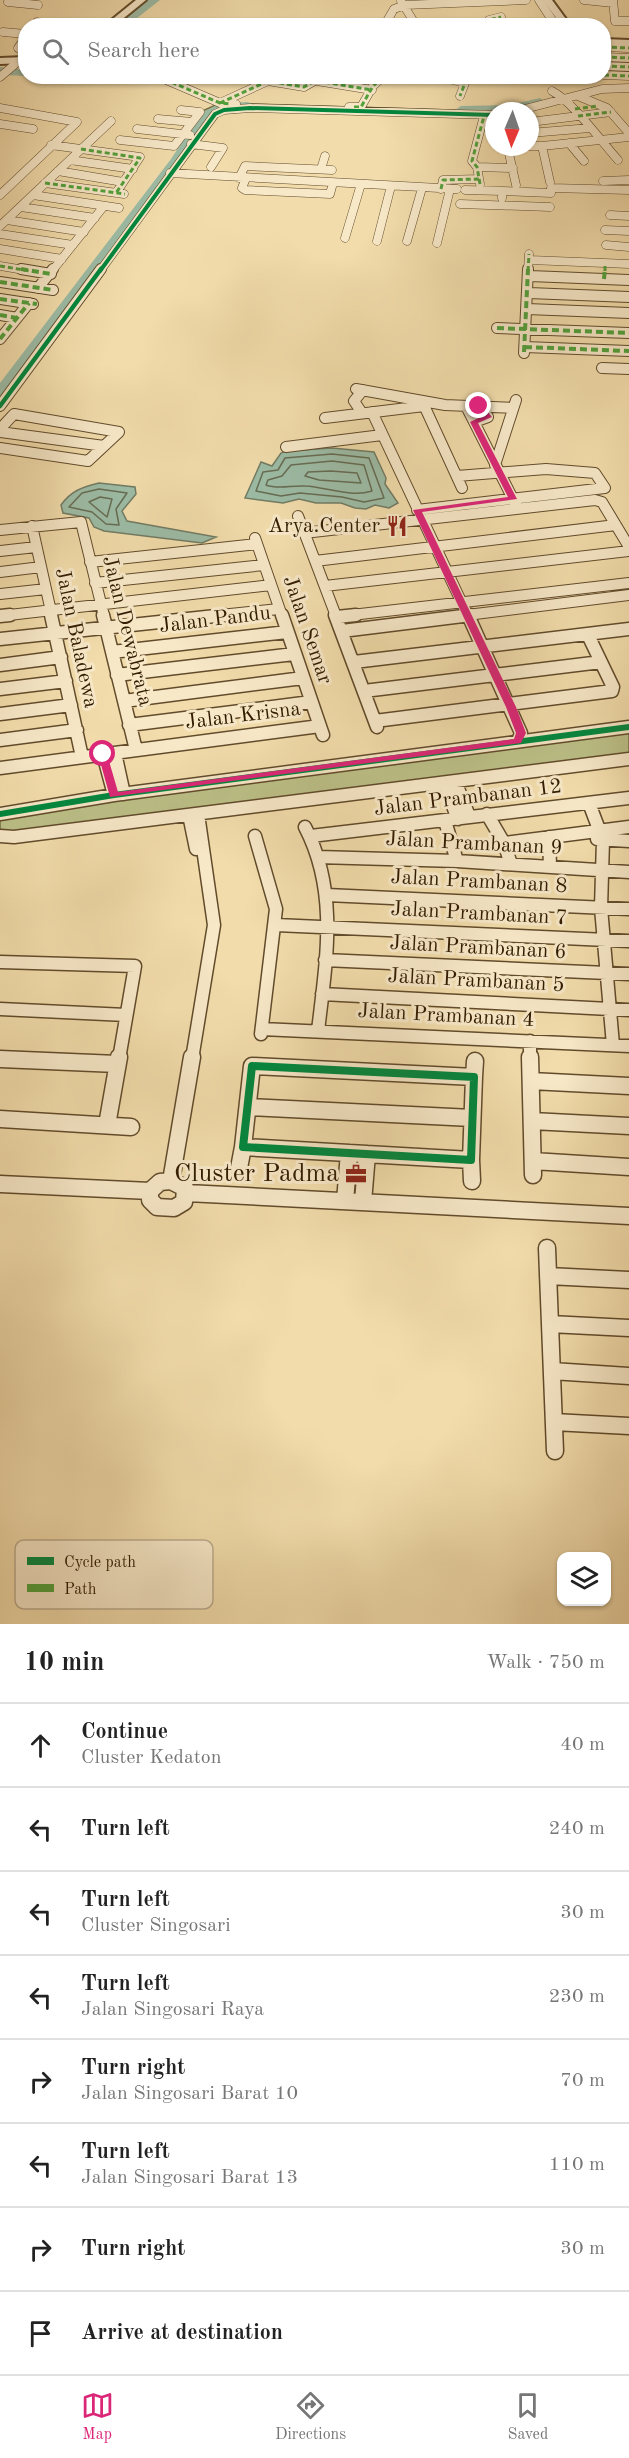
<!DOCTYPE html>
<html lang="en">
<head>
<meta charset="utf-8">
<style>
  :root { --surface:#fff; --page:#f6f6f6; --text:#222; --muted:#767676; --line:#e0e0e0; --accent:#db2777 }
  body { margin:0; font-family:"Old Standard TT",serif; background:var(--page); color:var(--text) }
  .controls { position:absolute; right:18px; bottom:18px; display:grid; overflow:hidden; border-radius:12px; box-shadow:0 2px 4px #0004 }
  .controls button { width:54px; height:54px; display:grid; place-items:center; padding:0; border:0; border-bottom:2px solid var(--line); background:var(--surface); color:var(--text); font:30px sans-serif }
  .compass { position:absolute; left:485px; top:102px; width:54px; height:54px; border-radius:50%; background:var(--surface); box-shadow:0 2px 4px #0004; rotate:182deg }
  .stop { position:absolute; width:18px; height:18px; margin:-14px; border:4px solid #db2777; border-radius:50%; background:#fff }
  .stop.end { background:#db2777; border-color:#fff; box-shadow:0 2px 6px #0008 }
  .list { margin:0; padding:0; list-style:none }
  h2 { display:flex; justify-content:space-between; align-items:center; height:78px; margin:0; padding:0 24px; font-size:26px }
  h2 small { font-size:20px; font-weight:400; color:var(--muted) }
  .list li { display:grid; grid-template-columns:39px 1fr auto; gap:18px; align-items:center; box-sizing:border-box; height:84px; padding:0 24px; border-top:2px solid var(--line) }
  .list b { display:block; font-size:22px; white-space:nowrap }
  .list p { margin:0; font-size:20px; white-space:nowrap; color:var(--muted) }
  .list em { font-size:20px; font-style:normal; color:var(--muted) }
  .icon { flex:none; width:33px; height:33px; fill:none; stroke:currentColor; stroke-width:2; stroke-linecap:round; stroke-linejoin:round }
  .map { position:relative; flex:none; width:629px; height:1624px; overflow:hidden }
  .search { position:absolute; background:var(--surface); box-shadow:0 2px 4px #0004; left:18px; right:18px; top:18px; height:66px; display:flex; align-items:center; gap:15px; box-sizing:border-box; padding:0 21px; border-radius:24px; color:var(--muted); font-size:22px }
  .sheet { height:750px; background:var(--surface) }
  nav { display:flex; justify-content:space-around; align-items:center; box-sizing:border-box; height:84px; border-top:2px solid var(--line); background:var(--surface); font-size:16px; color:var(--muted) }
  nav a { display:grid; justify-items:center; gap:3px }
  nav .on { color:var(--accent) }
  .map>svg:first-child { display:block }
</style>
</head>
<body>
<div class="map">
<svg width="629" height="1624" viewBox="0 0 629 1624">
  <rect width="100%" height="100%" fill="#f2dcab"/>
  <filter id="stains"><feTurbulence type="fractalNoise" baseFrequency=".00333" numOctaves="4"/><feColorMatrix values="0 0 0 0 .2 0 0 0 0 .09 0 0 0 0 .02 0 0 0 .5 -.17"/></filter>
  <radialGradient id="worn" r=".72"><stop offset=".6" stop-color="#630" stop-opacity="0"/><stop offset="1" stop-color="#630" stop-opacity=".3"/></radialGradient>
  <path fill="#bcc088" stroke="#766e44" stroke-width="1.5" d="M 622,88 L 517,111 L 494,111 L 494,115 L 277,109 L 215,114 L 0,405 L 0,393 L 19,366 L 185,148 L 192,136 L 184,134 L 200,112 L 220,103 L 486,111 C 532,107 576,91 622,88 Z
    M 629,727 L 629,759 L 0,836 L 0,814 L 518,741 L 525,733 L 534,739 Z"/>
  <path fill="#9cbca6" stroke="#717c64" stroke-width="1.5" d="M 332,448 L 374,452 L 386,478 L 385,484 L 398,503 L 389,508 L 375,505 L 366,509 L 355,508 L 341,503 L 316,503 L 299,499 L 283,503 L 245,498 L 261,462 L 272,466 L 281,453 L 286,451 Z
    M 99,483 L 135,487 L 136,494 L 122,511 L 127,521 L 216,537 L 202,543 L 104,531 L 94,527 L 89,518 L 63,513 L 61,505 C 71,491 82,487 99,483 Z"/>
  <g fill="none" stroke-linecap="round" stroke-linejoin="round">
    <path stroke="#666c53" stroke-width="1.5" d="M 332,454 L 369,458 L 384,498 L 364,502 L 342,497 L 300,493 L 281,496 L 256,491 L 263,472 L 278,470 L 285,458 Z
      M 332,461 L 364,465 L 372,491 C 350,498 327,487 305,486 C 291,485 279,490 266,485 L 268,480 L 282,476 L 291,465 Z
      M 331,471 L 357,473 L 361,483 L 319,480 L 305,476 L 308,472 Z
      M 99,489 L 127,493 L 116,509 L 119,525 L 106,524 L 92,512 L 69,507 L 82,493 Z
      M 100,497 L 112,499 L 107,517 L 89,502 Z"/>
    <path fill="#9cbca6" fill-rule="evenodd" d="M 147,0 L 160,0 L 127,26 L 113,26 Z
      M 0,67 L 26,70 L 26,76 L 30,76 L 0,75 Z
      M 540,98 L 546,102 L 544,105 L 518,111 L 461,114 L 455,110 L 461,106 L 510,105 Z
      M 247,102 L 251,103 L 251,109 L 222,112 L 211,119 L 181,164 L 6,397 L 0,399 L 0,383 L 171,159 L 201,113 L 219,104 Z"/>
    <defs>
      <path id="minor-far3" d="M 539,0 L 554,23
        M 584,0 L 613,3
        M 613,0 L 615,21 L 629,21
        M 8,2 L 38,5
        M 34,26 L 37,22
        M 384,26 L 394,9 L 405,5 L 526,0
        M 389,26 L 414,22 L 401,1
        M 490,26 L 489,20 L 501,17
        M 521,26 L 562,21
        M 3,32 L 26,34
        M 604,47 L 629,48
        M 18,48 L 26,37
        M 604,57 L 629,58
        M 604,66 L 629,67
        M 604,75 L 629,76
        M 157,76 L 220,103 L 236,104
        M 437,76 L 465,83 L 460,96
        M 0,77 L 20,60
        M 317,81 L 372,90
        M 552,91 C 573,102 600,140 618,160
        M 578,96 L 607,108 L 629,133
        M 220,103 L 268,81 L 304,87 L 323,76
        M 349,107 L 361,107 L 373,86 L 384,76
        M 0,108 L 77,122 L 0,195
        M 181,110 L 200,112
        M 517,111 L 602,89 L 629,88
        M 158,119 L 192,122
        M 530,122 L 611,112
        M 0,124 L 33,129
        M 137,129 L 190,135
        M 530,133 L 590,128
        M 120,140 L 174,146 L 200,112
        M 569,143 L 584,161
        M 191,144 L 223,148 L 211,167
        M 51,145 L 140,157 L 116,193
        M 530,146 L 542,146
        M 515,147 L 508,149 L 516,185
        M 70,160 L 133,169
        M 477,167 L 513,168
        M 321,169 L 325,156
        M 58,171 L 123,182
        M 170,173 L 457,189
        M 239,178 L 245,166 L 332,170
        M 246,178 L 242,188 L 245,190 L 330,194 L 333,183
        M 603,181 L 629,180
        M 550,182 L 542,146 L 629,137
        M 45,183 L 124,194
        M 480,184 L 477,167 L 472,161 L 484,116
        M 441,189 L 443,180 L 479,179
        M 465,190 L 502,191 L 502,198
        M 502,191 L 551,193 L 551,188 L 629,190
        M 33,195 L 119,208
        M 460,204 L 550,207
        M 21,207 L 95,218
        M 610,215 L 629,216
        M 7,220 L 84,232
        M 0,226 L 111,121
        M 605,230 L 629,231
        M 0,234 L 73,245
        M 345,238 L 361,184
        M 377,241 L 391,186
        M 407,241 L 422,188
        M 437,243 L 450,189
        M 606,245 L 629,247
        M 0,249 L 62,259
        M 530,260 L 629,264
        M 0,266 L 30,271
        M 52,271 L 104,206
        M 100,271 L 215,114 L 224,110 L 250,108 L 494,115
        M 528,271 L 529,254"/>
      <path id="minor-far2" d="M 21,269 L 51,274
        M 530,276 L 629,280
        M 0,282 L 53,290
        M 38,288 L 53,269
        M 529,293 L 629,297
        M 0,299 L 33,304
        M 527,309 L 629,313
        M 0,315 L 17,318
        M 497,328 L 629,333
        M 0,339 L 29,303
        M 525,347 L 629,351
        M 524,353 L 528,269
        M 602,368 L 629,369
        M 356,389 L 445,405 L 513,408
        M 422,401 L 462,488
        M 0,406 L 101,269
        M 466,406 L 516,505
        M 372,412 L 468,616
        M 362,413 L 354,401 L 363,390
        M 325,418 L 424,406
        M 474,422 L 488,417 L 479,406
        M 0,429 L 14,414 L 119,432 L 88,461 L 0,448
        M 0,432 L 104,446
        M 286,447 L 382,435
        M 495,465 L 516,400
        M 417,510 L 605,488 L 595,473 L 546,469 L 457,476
        M 298,516 L 336,616
        M 32,526 L 52,616
        M 0,530 L 81,522 L 104,616
        M 304,533 L 595,500 L 602,502 L 629,547
        M 255,538 L 282,616
        M 0,551 L 36,547
        M 315,561 L 616,525
        M 90,562 L 257,544
        M 0,572 L 41,567
        M 95,583 L 264,565
        M 325,586 L 629,551
        M 0,594 L 46,589
        M 0,616 L 271,585
        M 211,616 L 279,609
        M 343,616 L 629,583
        M 459,616 L 629,595"/>
      <path id="minor-far1" d="M 51,615 L 82,757
        M 103,615 L 136,750
        M 282,615 L 323,735
        M 335,615 L 377,727
        M 468,615 L 521,733 L 518,741
        M 0,616 L 10,615
        M 337,617 L 356,615
        M 342,631 L 471,615
        M 0,639 L 225,615
        M 112,652 L 287,632
        M 354,662 L 629,629
        M 0,665 L 61,657
        M 117,675 L 294,654
        M 0,689 L 66,681
        M 364,691 L 601,662
        M 124,701 L 303,678
        M 0,714 L 71,705
        M 375,721 L 612,691 L 613,687 L 588,635
        M 129,725 L 311,702
        M 0,740 L 77,730
        M 115,753 L 124,794
        M 103,754 L 114,795
        M 0,768 L 320,726
        M 455,781 L 469,816
        M 444,783 L 458,819
        M 589,803 L 603,840 L 601,908 L 613,1045
        M 0,814 L 114,795 L 629,727
        M 487,814 L 504,843 L 511,864
        M 189,815 L 196,849
        M 445,821 L 457,861
        M 305,827 C 339,892 326,961 318,1031
        M 0,836 L 14,837 L 629,759
        M 255,836 L 276,909 L 261,1034
        M 311,836 L 629,798
        M 549,837 L 550,866
        M 597,839 L 629,841
        M 504,843 L 629,827
        M 318,857 L 457,861 L 629,872
        M 327,895 L 629,909
        M 276,925 L 629,941
        M 325,960 L 629,974
        M 0,962 L 135,966 L 119,1059
        M 322,994 L 629,1010
        M 0,1009 L 126,1015
        M 262,1029 L 629,1046
        M 530,1041 L 530,1059
        M 192,1059 L 214,925 L 198,814"/>
      <path id="minor" d="M 530,1057 L 533,1175
        M 0,1059 L 117,1064
        M 252,1066 L 474,1077 L 471,1160 L 243,1147 Z
        M 474,1077 L 475,1061
        M 531,1081 L 629,1086
        M 248,1107 L 472,1118
        M 0,1119 L 131,1127
        M 532,1121 L 629,1126
        M 107,1125 L 119,1057
        M 471,1160 L 472,1181
        M 533,1161 L 629,1167
        M 239,1168 L 243,1147
        M 171,1181 L 192,1057
        M 171,1181 L 185,1188 L 184,1202 L 174,1208 L 157,1207 L 150,1200 L 150,1191 L 160,1182 Z
        M 0,1184 L 150,1191
        M 187,1193 L 629,1216
        M 345,1201 L 349,1153
        M 363,1202 L 367,1154
        M 547,1248 L 555,1451
        M 548,1276 L 629,1280
        M 550,1324 L 629,1328
        M 552,1371 L 629,1376
        M 554,1422 L 629,1426"/>
      <path id="tertiary" d="M 136,0 L 146,0 L 114,26 L 104,26 Z
        M 543,0 L 552,0 L 571,26 L 562,26 Z
        M 604,39 L 629,40 L 629,46 L 604,45 Z
        M 26,57 L 26,63 L 0,64 L 0,58 Z"/>
    </defs>
    <use href="#minor-far3" stroke="#614b2b" stroke-width="9"/>
    <use href="#minor-far2" stroke="#614b2b" stroke-width="12"/>
    <use href="#minor-far1" stroke="#614b2b" stroke-width="15"/>
    <use href="#minor" stroke="#614b2b" stroke-width="19"/>
    <use href="#tertiary" stroke="#614b2b" stroke-width="4"/>
    <use href="#minor-far3" stroke="#f7e8c8" stroke-width="8"/>
    <use href="#minor-far2" stroke="#f7e8c8" stroke-width="10"/>
    <use href="#minor-far1" stroke="#f7e8c8" stroke-width="12"/>
    <use href="#minor" stroke="#f7e8c8" stroke-width="16"/>
    <use href="#tertiary" fill="#f7e8c8" fill-rule="evenodd"/>
    <path stroke="#52a13c" stroke-width="3" stroke-dasharray="5 3" stroke-linecap="butt" d="M 490,26 L 489,20 L 501,17
      M 521,26 L 562,21
      M 604,47 L 629,48
      M 604,57 L 629,58
      M 604,66 L 629,67
      M 604,75 L 629,76
      M 157,76 L 220,103 L 231,104
      M 437,76 L 465,83 L 460,96
      M 317,81 L 372,90
      M 220,103 L 268,81 L 304,87 L 323,76
      M 354,107 L 361,107 L 373,86 L 384,76
      M 575,109 L 598,106
      M 578,116 L 611,112
      M 81,149 L 140,158 L 116,193
      M 45,183 L 125,194
      M 480,184 L 477,167 L 472,161 L 484,116
      M 441,189 L 443,180 L 479,179
      M 0,266 L 30,271
      M 528,271 L 529,254
      M 605,271 L 605,263"/>
    <path stroke="#52a13c" stroke-width="4" stroke-dasharray="7 4" stroke-linecap="butt" d="M 21,269 L 51,274
      M 604,279 L 605,269
      M 0,282 L 53,290
      M 0,299 L 37,304
      M 0,315 L 17,318
      M 497,328 L 629,333
      M 0,339 L 29,303
      M 525,347 L 629,351
      M 524,352 L 528,269"/>
    <defs>
      <path id="cycleway-far3" d="M 100,271 L 215,114 L 224,110 L 250,108 L 494,115"/>
      <path id="cycleway-far2" d="M 0,406 L 101,269"/>
      <path id="cycleway-far1" d="M 0,814 L 114,795 L 629,727"/>
      <path id="cycleway" d="M 252,1066 L 474,1077 L 471,1160 L 243,1147 Z"/>
    </defs>
    <use href="#cycleway-far3" stroke="#f7e8c8" stroke-width="6"/>
    <use href="#cycleway-far2" stroke="#f7e8c8" stroke-width="8"/>
    <use href="#cycleway-far1" stroke="#f7e8c8" stroke-width="10"/>
    <use href="#cycleway" stroke="#f7e8c8" stroke-width="11"/>
    <use href="#cycleway-far3" stroke="#00873e" stroke-width="4"/>
    <use href="#cycleway-far2" stroke="#00873e" stroke-width="4.5"/>
    <use href="#cycleway-far1" stroke="#00873e" stroke-width="6"/>
    <use href="#cycleway" stroke="#00873e" stroke-width="8"/>
  </g>
  <path fill="#db2777" d="M 477,405 L 482,405 L 492,417 L 478,423 L 517,499 L 422,512 L 516,707 L 526,733 L 521,743 L 110,797 L 98,754 L 103,752 L 107,754 L 118,792 L 514,739 L 516,733 L 506,707 L 413,510 L 508,497 L 470,422 L 483,416 Z"/>
  <defs>
    <symbol id="restaurant-bare" viewBox="-9 -9 18 18"><path d="M-5-6h1v4h1v-4h1v4h1v-4h1v5L-1.5 .5V6h-2V.5L-5-1ZM5-6V6H3V1.5H1.5Q1.5-4 5-6Z" fill="#8f2418" stroke="#f7e8c8" stroke-width="2.5" paint-order="stroke"/></symbol>
    <symbol id="office-bare" viewBox="-9 -9 18 18"><path d="M-6-3h4V-5.5h4V-3h4V5H-6ZM-1-4.5V-3h2v-1.5ZM-6 0V1H6V0Z" fill="#8f2418" stroke="#f7e8c8" stroke-width="2.5" paint-order="stroke"/></symbol>
  </defs>
  <g fill-rule="evenodd">
    <use href="#restaurant-bare" x="382" y="511" width="30" height="30"/>
    <use href="#office-bare" x="341" y="1159" width="30" height="30"/>
  </g>
  <g text-anchor="middle" dominant-baseline="central" stroke-width="6" stroke-linejoin="round" paint-order="stroke">
    <g font-size="21" fill="#311b00" stroke="#f7e8c8" text-anchor="end">
      <text x="380" y="526">Arya.Center</text>
    </g>
    <g font-size="21" fill="#311b00" stroke="#f7e8c8">
      <text transform="translate(215 620) rotate(-7)">Jalan Pandu</text>
      <text transform="translate(307 630) rotate(71)">Jalan Semar</text>
      <text transform="translate(127 631) rotate(76)">Jalan Dewabrata</text>
      <text transform="translate(76 638) rotate(78)">Jalan Baladewa</text>
      <text transform="translate(243 716) rotate(-7)">Jalan Krisna</text>
      <text transform="translate(468 798) rotate(-7)">Jalan Prambanan 12</text>
      <text transform="translate(474 844) rotate(3)">Jalan Prambanan 9</text>
      <text transform="translate(479 882) rotate(3)">Jalan Prambanan 8</text>
      <text transform="translate(479 914) rotate(3)">Jalan Prambanan 7</text>
      <text transform="translate(478 948) rotate(3)">Jalan Prambanan 6</text>
      <text transform="translate(476 981) rotate(3)">Jalan Prambanan 5</text>
      <text transform="translate(446 1016) rotate(3)">Jalan Prambanan 4</text>
    </g>
    <g font-size="26" fill="#311b00" stroke="#f7e8c8" text-anchor="end">
      <text x="339" y="1174">Cluster Padma</text>
    </g>
  </g>
  <rect x="15" y="1540" width="198" height="69" rx="9" fill="#f7e8c8" stroke="#bcaa8c" stroke-width="1.5"/>
  <rect x="27" y="1557" width="27" height="8" fill="#00873e"/>
  <rect x="27" y="1584" width="27" height="8" fill="#52a13c"/>
  <g font-size="16" fill="#311b00">
    <text x="64" y="1567">Cycle path</text>
    <text x="64" y="1594">Path</text>
  </g>
  <rect width="100%" height="100%" filter="url(#stains)"/>
  <rect width="100%" height="100%" fill="url(#worn)"/>
</svg>
<div class="controls">
<button><svg class="icon" aria-label="layers" viewBox="0 0 24 24"><path d="M12 4l9 5-9 5-9-5zM3 14l9 5 9-5"/></svg></button>
</div>
<svg class="compass" viewBox="-18 -18 36 36"><path d="M0-13l5 13h-10z" fill="#e53935"/><path d="M0 13l5-13h-10z" fill="#767676"/></svg>
<div class="stop" style="left:103px;top:754px"></div>
<div class="stop end" style="left:479px;top:406px"></div>
<div class="search"><svg class="icon" aria-label="search" viewBox="0 0 24 24"><circle cx="10" cy="10" r="6"/><path d="M15 15l6 6"/></svg>Search here</div>
</div>
<section class="sheet">
<h2>10 min<small>Walk · 750 m</small></h2>
<ul class="list">
<li><svg class="icon" aria-label="ahead" viewBox="0 0 24 24"><path d="M12 20V5M6 11l6-6 6 6"/></svg><div><b>Continue</b><p>Cluster Kedaton</p></div><em>40 m</em></li>
<li><svg class="icon" aria-label="left" viewBox="0 0 24 24"><path d="M17 20v-9H6M10 6l-5 5 5 5"/></svg><div><b>Turn left</b></div><em>240 m</em></li>
<li><svg class="icon" aria-label="left" viewBox="0 0 24 24"><path d="M17 20v-9H6M10 6l-5 5 5 5"/></svg><div><b>Turn left</b><p>Cluster Singosari</p></div><em>30 m</em></li>
<li><svg class="icon" aria-label="left" viewBox="0 0 24 24"><path d="M17 20v-9H6M10 6l-5 5 5 5"/></svg><div><b>Turn left</b><p>Jalan Singosari Raya</p></div><em>230 m</em></li>
<li><svg class="icon" aria-label="right" viewBox="0 0 24 24"><path d="M7 20v-9h11M14 6l5 5-5 5"/></svg><div><b>Turn right</b><p>Jalan Singosari Barat 10</p></div><em>70 m</em></li>
<li><svg class="icon" aria-label="left" viewBox="0 0 24 24"><path d="M17 20v-9H6M10 6l-5 5 5 5"/></svg><div><b>Turn left</b><p>Jalan Singosari Barat 13</p></div><em>110 m</em></li>
<li><svg class="icon" aria-label="right" viewBox="0 0 24 24"><path d="M7 20v-9h11M14 6l5 5-5 5"/></svg><div><b>Turn right</b></div><em>30 m</em></li>
<li><svg class="icon" aria-label="arrive" viewBox="0 0 24 24"><path d="M6 21V4h12l-3 4 3 4H6"/></svg><div><b>Arrive at destination</b></div></li>
</ul>
</section>
<nav>
<a class="on"><svg class="icon" aria-label="map" viewBox="0 0 24 24"><path d="M3 6l6-2 6 2 6-2v14l-6 2-6-2-6 2zM9 4v14M15 6v14"/></svg>Map</a>
<a><svg class="icon" aria-label="directions" viewBox="0 0 24 24"><path d="M12 3l9 9-9 9-9-9zM9 14v-3h6M13 9l2 2-2 2"/></svg>Directions</a>
<a><svg class="icon" aria-label="saved" viewBox="0 0 24 24"><path d="M7 4h10v16l-5-4-5 4z"/></svg>Saved</a>
</nav>
</body>
</html>
